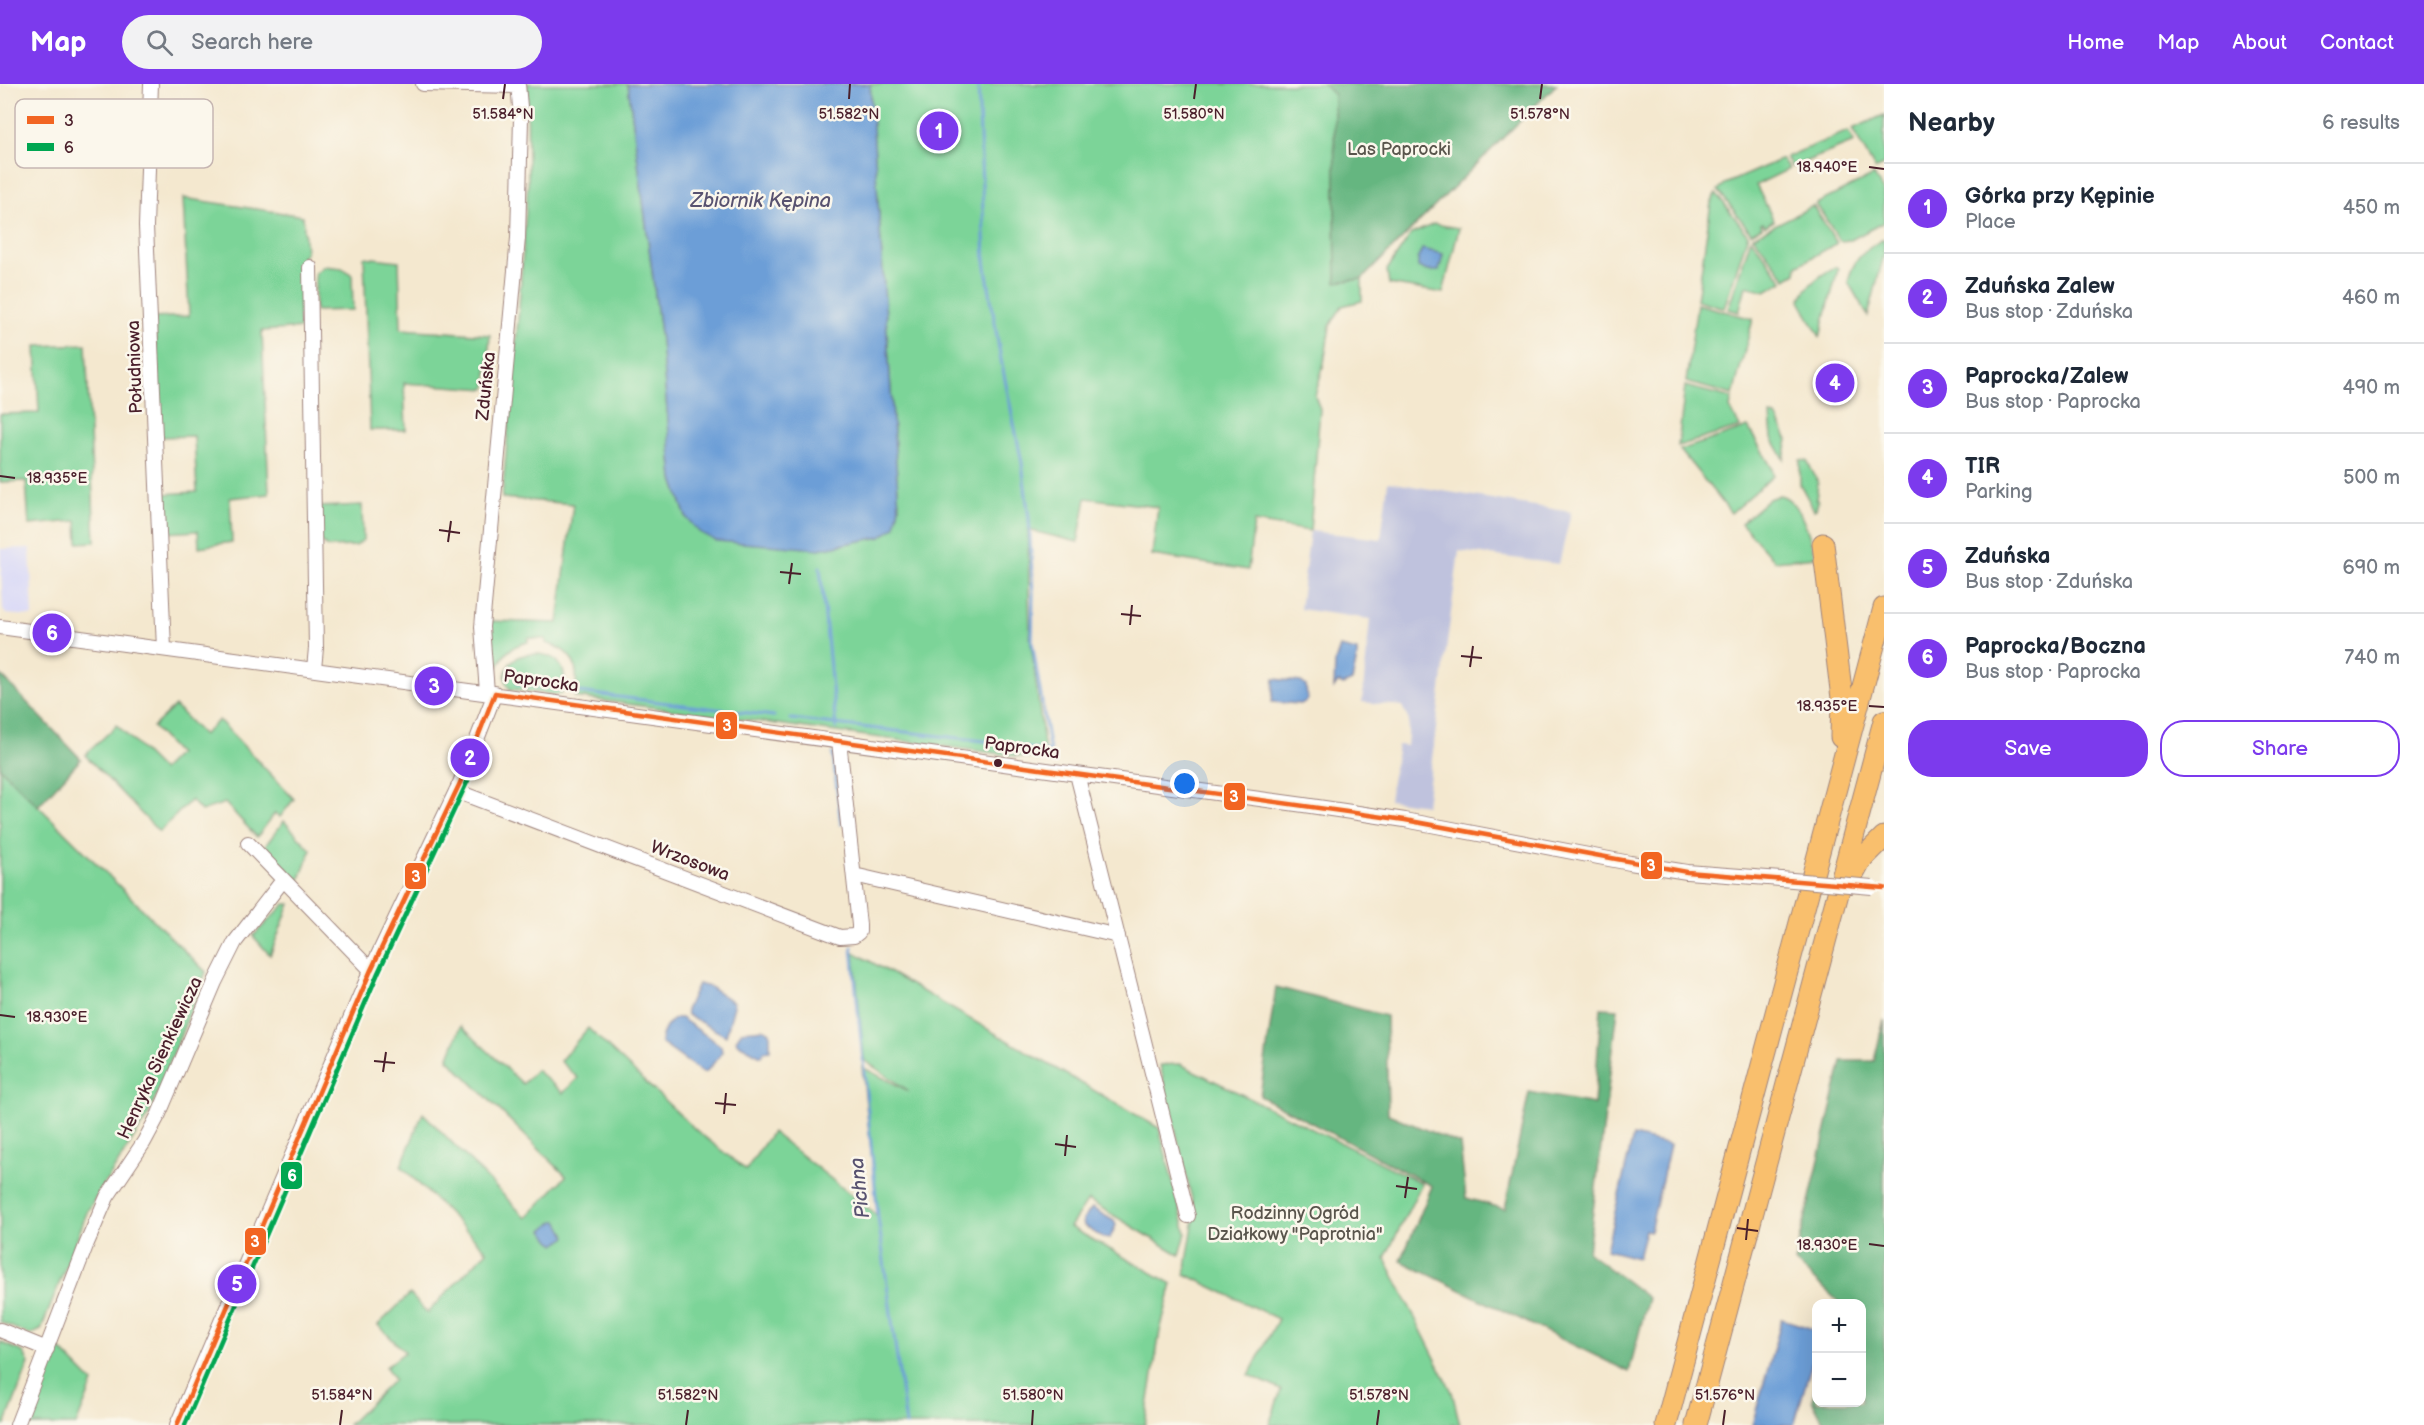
<!DOCTYPE html>
<html lang="en">
<head>
<meta charset="utf-8">
<style>
  :root { --surface:#fff; --page:#f2f2f3; --text:#1f2937; --muted:#747a83; --line:#e0e1e3; --accent:#7c3aed }
  body { margin:0; font-family:"Balsamiq Sans",sans-serif; background:var(--page); color:var(--text) }
  .controls { position:absolute; right:18px; bottom:18px; display:grid; overflow:hidden; border-radius:12px; box-shadow:0 6px 24px #0002 }
  .controls button { width:54px; height:54px; display:grid; place-items:center; padding:0; border:0; border-bottom:2px solid var(--line); background:var(--surface); color:var(--text); font:30px sans-serif }
  .you { position:absolute; left:1185px; top:700px; width:21px; height:21px; margin:-15px; border:4px solid #fff; border-radius:50%; background:#1a73e8; box-shadow:0 0 0 9px #1a73e833 }
  .badge { display:grid; place-items:center; width:39px; height:39px; border-radius:50%; background:var(--accent); color:#fff; font-size:20px; font-weight:700 }
  .pin { position:absolute; translate:-50% -50%; border:3px solid #fff; box-shadow:0 2px 6px #0006 }
  .list { margin:0; padding:0; list-style:none }
  h2 { display:flex; justify-content:space-between; align-items:center; height:78px; margin:0; padding:0 24px; font-size:26px }
  h2 small { font-size:20px; font-weight:400; color:var(--muted) }
  .list li { display:grid; grid-template-columns:39px 1fr auto; gap:18px; align-items:center; box-sizing:border-box; height:90px; padding:0 24px; border-top:2px solid var(--line) }
  .list b { display:block; font-size:22px; white-space:nowrap }
  .list p { margin:0; font-size:20px; white-space:nowrap; color:var(--muted) }
  .list em { font-size:20px; font-style:normal; color:var(--muted) }
  .actions { display:flex; gap:12px; padding:18px 24px }
  .actions a { flex:1; padding:14px 0; border:2px solid var(--accent); border-radius:24px; text-align:center; font-size:21px; color:var(--accent) }
  .actions .main { background:var(--accent); color:#fff }
  .icon { flex:none; width:33px; height:33px; fill:none; stroke:currentColor; stroke-width:2; stroke-linecap:round; stroke-linejoin:round }
  .map { position:relative; flex:none; width:1884px; height:1341px; overflow:hidden }
  header { display:flex; align-items:center; gap:36px; box-sizing:border-box; height:84px; padding:0 30px; background:var(--accent); color:#fff }
  header strong { font-size:28px }
  nav { display:flex; gap:33px; margin-inline-start:auto; font-size:21px }
  .search { width:420px; height:54px; background:var(--page); display:flex; align-items:center; gap:15px; box-sizing:border-box; padding:0 21px; border-radius:33px; color:var(--muted); font-size:22px }
  main { display:flex }
  aside { flex:1; background:var(--surface) }
  .map>svg:first-child { display:block }
</style>
</head>
<body>
<header>
<strong>Map</strong>
<div class="search"><svg class="icon" aria-label="search" viewBox="0 0 24 24"><circle cx="10" cy="10" r="6"/><path d="M15 15l6 6"/></svg>Search here</div>
<nav><a>Home</a><a>Map</a><a>About</a><a>Contact</a></nav>
</header>
<main>
<div class="map">
<svg width="1884" height="1341" viewBox="0 0 1884 1341">
  <rect width="100%" height="100%" fill="#fbf7ec"/>
  <filter id="ink" filterUnits="userSpaceOnUse"><feTurbulence type="fractalNoise" baseFrequency=".0167" numOctaves="2"/><feDisplacementMap in="SourceGraphic" scale="12" xChannelSelector="R" yChannelSelector="G"/><feConvolveMatrix kernelMatrix="1 2 1 2 8 2 1 2 1" color-interpolation-filters="sRGB"/></filter>
  <filter id="wash" filterUnits="userSpaceOnUse"><feTurbulence type="fractalNoise" baseFrequency=".008" numOctaves="4" result="noise"/><feDisplacementMap in="SourceGraphic" scale="24" xChannelSelector="R" yChannelSelector="G"/><feGaussianBlur stdDeviation="1.35" result="paint"/><feColorMatrix in="noise" values="0 0 0 0 0 0 0 0 0 0 0 0 0 0 0 0 0 1.4 0 .05"/><feComposite in="paint" operator="in"/></filter>
  <g filter="url(#wash)">
    <rect width="100%" height="100%" fill="#f4e8cf"/>
    <path fill="#d7d7f8" d="M 30,464 L 33,532 L 6,530 L 3,526 L 0,465 Z"/>
    <path fill="#bfc2dd" d="M 1388,398 L 1571,428 L 1559,480 L 1459,467 L 1426,721 L 1389,716 L 1398,661 L 1407,662 L 1409,637 L 1402,622 L 1362,618 L 1370,535 L 1300,525 L 1310,447 L 1381,455 Z"/>
    <path fill="#7cd498" stroke="#637a62" stroke-width="1.5" d="M 527,0 L 628,0 L 661,257 L 673,395 L 686,433 L 862,456 L 881,453 L 899,423 L 870,0 L 1323,0 L 1334,10 L 1336,197 L 1362,195 L 1362,217 L 1342,222 L 1330,242 L 1324,279 L 1315,312 L 1320,325 L 1310,447 L 1254,438 L 1248,486 L 1152,471 L 1158,423 L 1086,414 L 1078,458 L 1028,446 L 1030,552 L 1046,676 L 575,613 C 579,585 577,568 546,559 L 546,555 L 528,554 L 528,558 C 509,562 503,571 495,588 L 492,587 L 489,582 L 491,537 L 558,539 L 573,420 L 502,414 L 518,236 L 528,98 Z
      M 1884,31 L 1884,81 L 1875,85 L 1852,45 Z
      M 1848,47 L 1854,58 L 1792,83 L 1786,73 Z
      M 1782,75 L 1789,85 L 1756,101 L 1774,137 L 1765,142 L 1763,139 L 1761,140 L 1762,143 L 1751,149 L 1718,106 L 1725,100 Z
      M 1874,91 L 1884,109 L 1884,138 L 1851,156 L 1840,157 L 1816,120 Z
      M 1716,109 L 1748,151 L 1724,224 L 1697,216 L 1711,119 Z
      M 183,114 L 303,132 L 306,168 L 302,173 L 304,244 L 262,247 L 269,410 L 230,414 L 232,458 L 199,463 L 198,447 L 164,449 L 162,410 L 197,408 L 194,352 L 161,353 L 154,234 L 189,232 Z
      M 1813,122 L 1837,159 L 1797,182 L 1796,189 L 1786,195 L 1753,152 Z
      M 1434,140 L 1459,144 L 1443,209 L 1389,200 L 1387,186 L 1411,150 Z
      M 1751,154 L 1783,197 L 1766,207 L 1746,202 L 1739,228 L 1728,225 Z
      M 1884,155 L 1884,171 L 1868,232 L 1848,198 C 1852,176 1865,165 1884,155 Z
      M 364,173 L 399,177 L 401,245 L 490,251 L 486,305 L 404,299 L 406,346 L 370,346 Z
      M 324,182 L 342,184 L 352,191 L 353,226 L 315,227 L 315,189 Z
      M 1835,183 L 1838,185 L 1820,253 L 1800,217 C 1806,200 1820,192 1835,183 Z
      M 1697,220 L 1753,235 L 1733,311 L 1686,298 Z
      M 86,260 L 95,458 L 78,459 L 77,437 L 29,441 L 26,397 L 0,398 L 0,330 L 39,329 L 36,262 Z
      M 1685,302 L 1732,314 L 1730,324 L 1740,343 L 1678,362 Z
      M 1770,331 L 1776,332 L 1788,356 L 1784,375 L 1772,354 Z
      M 1748,343 L 1772,384 L 1773,392 L 1731,429 L 1680,366 Z
      M 1800,376 L 1807,377 L 1818,398 L 1816,416 L 1818,417 L 1816,425 L 1814,426 L 1800,400 Z
      M 1779,411 C 1799,414 1811,454 1815,473 L 1775,477 L 1741,439 L 1769,415 Z
      M 362,421 L 363,456 L 356,462 L 328,463 L 321,458 L 319,423 Z
      M 539,570 C 561,572 569,589 562,609 L 556,611 L 510,605 C 500,593 508,574 524,571 C 528,570 534,570 539,570 Z
      M 175,622 L 203,651 L 219,636 L 294,715 L 280,733 L 275,729 L 257,753 L 225,719 L 201,727 L 191,716 L 159,748 L 85,671 L 117,641 L 162,686 L 178,670 L 153,643 Z
      M 0,684 L 206,888 L 149,1030 L 88,1126 L 41,1246 L 30,1251 L 0,1238 Z
      M 284,737 L 311,766 L 299,797 L 265,762 Z
      M 285,820 L 290,820 L 270,871 L 253,852 Z
      M 854,868 L 1159,1044 L 1186,1149 L 1180,1171 L 1088,1116 L 1070,1143 L 1172,1200 L 1160,1247 L 1145,1341 L 348,1341 L 394,1296 L 386,1283 L 405,1268 L 378,1241 L 410,1210 L 427,1229 L 487,1167 L 401,1082 L 423,1029 L 526,1134 L 566,1092 L 448,975 L 461,942 L 523,1000 L 536,986 L 563,1009 L 578,994 L 560,977 L 588,944 L 696,1046 L 746,1086 L 772,1048 L 878,1132 L 862,983 L 909,1007 L 864,976 Z
      M 1180,980 L 1422,1099 L 1385,1174 L 1452,1308 L 1460,1341 L 1269,1341 L 1281,1306 L 1249,1291 L 1278,1235 L 1185,1190 L 1195,1128 L 1160,981 Z
      M 0,1258 L 23,1268 L 29,1279 L 5,1341 L 0,1341 Z
      M 58,1263 L 93,1299 L 76,1341 L 28,1341 Z"/>
    <path fill="#65b680" stroke="#586a56" stroke-width="1.5" d="M 1323,0 L 1557,0 L 1362,195 L 1336,198 L 1334,11 Z
      M 0,590 L 81,675 L 38,722 L 0,684 Z
      M 1276,903 L 1386,932 L 1388,1030 L 1460,1060 L 1466,1114 L 1505,1125 L 1529,1008 L 1594,1020 L 1601,924 L 1618,925 L 1588,1168 L 1648,1214 L 1629,1288 L 1401,1177 L 1432,1102 L 1260,1012 Z
      M 1884,936 L 1884,1341 L 1825,1341 L 1812,1316 L 1816,1300 L 1816,1318 L 1862,1318 L 1862,1220 L 1840,1219 L 1795,1178 L 1842,977 L 1874,977 Z"/>
    <path fill="#6c9ed7" stroke="#5b5e81" stroke-width="1.5" d="M 628,0 L 870,0 L 899,423 L 895,443 L 881,453 L 819,465 L 716,457 L 699,448 L 686,433 L 673,395 L 661,257 Z
      M 1422,165 L 1443,170 L 1439,187 L 1427,187 L 1418,183 L 1418,174 Z
      M 1340,563 L 1357,567 L 1357,574 L 1352,597 L 1343,601 L 1338,598 L 1334,604 L 1335,578 Z
      M 1274,595 L 1301,598 L 1306,602 L 1307,616 L 1301,620 L 1272,618 Z
      M 698,900 L 710,903 L 733,918 L 734,922 L 726,952 L 687,931 L 686,926 Z
      M 676,934 L 681,934 L 721,962 L 722,969 L 706,988 L 703,989 L 661,959 C 661,950 668,937 676,934 Z
      M 765,945 L 770,948 L 770,966 L 765,967 L 761,972 L 737,959 L 736,956 L 742,947 Z
      M 1633,1052 L 1670,1061 L 1650,1147 L 1645,1146 L 1638,1174 L 1606,1166 Z
      M 1092,1124 L 1114,1137 L 1116,1141 L 1110,1154 L 1103,1154 L 1084,1142 L 1083,1136 Z
      M 555,1137 L 558,1137 L 567,1153 L 555,1161 L 543,1146 Z
      M 1782,1235 L 1816,1246 L 1816,1264 L 1794,1341 L 1752,1341 Z"/>
    <g fill="none" stroke-linecap="round" stroke-linejoin="round">
      <path stroke="#6c9ed7" stroke-width="3" d="M 820,483 L 836,644
        M 517,599 L 561,605
        M 578,608 L 774,632
        M 791,635 L 993,658 L 1050,668 L 1032,558 L 1033,509 L 1029,435 L 1022,379 L 1000,271 L 985,177 L 978,0
        M 833,670 L 841,740
        M 852,863 L 878,1133 L 906,1341"/>
    </g>
  </g>
  <g filter="url(#ink)">
    <g fill="none" stroke-linecap="round" stroke-linejoin="round">
      <defs>
        <path id="minor" d="M 151,0 L 146,142 L 164,565
          M 423,0 L 518,2
          M 310,183 L 316,564 L 314,585
          M 0,543 L 1304,721 L 1405,736 L 1630,779 L 1687,788 L 1781,795
          M 487,608 L 482,543 L 518,154 L 521,34 L 518,0
          M 1077,690 L 1188,1132
          M 456,707 L 840,853 L 854,852 L 859,848 L 859,841 L 839,657
          M 248,759 L 371,886
          M 854,791 L 1118,852
          M 0,1246 L 47,1265
          M 17,1341 L 87,1159 L 107,1113 L 144,1058 L 159,1030 L 215,898 L 235,858 L 283,796
          M 177,1341 L 371,886 L 460,699 L 495,609"/>
        <path id="highway" d="M 1823,460 L 1842,614 L 1841,653
          M 1848,799 L 1860,777 L 1884,753
          M 1666,1341 L 1884,524
          M 1696,1341 L 1884,637"/>
      </defs>
      <use href="#minor" stroke="#9f847d" stroke-width="16"/>
      <use href="#highway" stroke="#9f847d" stroke-width="23"/>
      <use href="#minor" stroke="#fff" stroke-width="14"/>
      <use href="#highway" stroke="#f9bf6d" stroke-width="21"/>
      <defs>
        <path id="minor-bridge" d="M 1781,795 L 1872,803"/>
      </defs>
      <use href="#minor-bridge" stroke="#9f847d" stroke-width="16" stroke-linecap="butt"/>
      <use href="#minor-bridge" stroke="#fff" stroke-width="14"/>
      <defs>
        <path id="bus-1" d="M 495,609 L 1405,736 L 1687,788 L 1884,804
          M 177,1341 L 371,886 L 460,699 L 495,609"/>
        <path id="bus-2" d="M 185,1341 L 378,889 L 477,677"/>
      </defs>
      <use href="#bus-1" stroke="#fbf7ec" stroke-width="9"/>
      <use href="#bus-2" stroke="#fbf7ec" stroke-width="9"/>
      <use href="#bus-1" stroke="#f26522" stroke-width="4.5"/>
      <use href="#bus-2" stroke="#00a651" stroke-width="4.5"/>
    </g>
  </g>
  <path fill="none" stroke="#4a1f2b" stroke-width="2" d="M 503,15 L 505,0M 849,15 L 850,0M 1194,15 L 1196,0M 1540,15 L 1542,0M 1869,83 L 1884,85M 0,392 L 15,394M 439,446 L 460,449M 448,458 L 451,437M 780,488 L 801,490M 789,500 L 792,479M 1121,530 L 1141,532M 1130,541 L 1132,521M 1461,572 L 1482,574M 1470,583 L 1473,562M 1869,622 L 1884,623M 0,931 L 15,933M 374,977 L 395,979M 383,988 L 386,968M 715,1019 L 736,1021M 724,1030 L 726,1009M 1055,1060 L 1076,1063M 1065,1072 L 1067,1051M 1396,1102 L 1417,1105M 1405,1114 L 1408,1093M 1737,1144 L 1758,1147M 1746,1156 L 1748,1135M 1869,1160 L 1884,1162M 340,1341 L 342,1326M 686,1341 L 688,1326M 1032,1341 L 1033,1326M 1377,1341 L 1379,1326M 1723,1341 L 1725,1326"/>
  <circle fill="#4a1f2b" stroke="#fbf7ec" stroke-width="2" cx="998" cy="679" r="5"/>
  <g text-anchor="middle" dominant-baseline="central" stroke-width="5" stroke-linejoin="round" paint-order="stroke">
    <g font-size="18" fill="#59554c" stroke="#fbf7ec">
      <text x="1399" y="65">Las Paprocki</text>
      <text x="1295" y="1129">Rodzinny Ogród<tspan x="1295" dy="21">Działkowy "Paprotnia"</tspan></text>
    </g>
    <g font-size="18" fill="#4a1f2b" stroke="#fbf7ec">
      <text transform="translate(135 283) rotate(-92)">Południowa</text>
      <text transform="translate(486 302) rotate(-84)">Zduńska</text>
      <text transform="translate(541 597) rotate(8)">Paprocka</text>
      <text transform="translate(1022 664) rotate(8)">Paprocka</text>
      <text transform="translate(690 777) rotate(21)">Wrzosowa</text>
      <text transform="translate(160 974) rotate(-65)">Henryka Sienkiewicza</text>
    </g>
    <g font-size="20" font-style="italic" fill="#585270" stroke="#fbf7ec">
      <text x="761" y="117">Zbiornik Kępina</text>
      <text transform="translate(860 1104) rotate(-96)">Pichna</text>
    </g>
  </g>
  <rect x="15" y="15" width="198" height="69" rx="9" fill="#fbf7ec" stroke="#c6b6b2" stroke-width="1.5"/>
  <rect x="27" y="32" width="27" height="8" fill="#f26522"/>
  <rect x="27" y="59" width="27" height="8" fill="#00a651"/>
  <g font-size="16" fill="#4a1f2b">
    <text x="64" y="42">3</text>
    <text x="64" y="69">6</text>
  </g>
  <g font-size="15" text-anchor="middle" fill="#4a1f2b" stroke="#fbf7ec" stroke-width="5" stroke-linejoin="round" paint-order="stroke">
    <text x="503" y="35">51.584°N</text>
    <text x="849" y="35">51.582°N</text>
    <text x="1194" y="35">51.580°N</text>
    <text x="1540" y="35">51.578°N</text>
    <text x="1827" y="88">18.940°E</text>
    <text x="57" y="399">18.935°E</text>
    <text x="1827" y="627">18.935°E</text>
    <text x="57" y="938">18.930°E</text>
    <text x="1827" y="1166">18.930°E</text>
    <text x="342" y="1316">51.584°N</text>
    <text x="688" y="1316">51.582°N</text>
    <text x="1033" y="1316">51.580°N</text>
    <text x="1379" y="1316">51.578°N</text>
    <text x="1725" y="1316">51.576°N</text>
  </g>
  <g stroke="#fbf7ec" stroke-width="2">
    <rect x="715" y="627" width="23" height="29" rx="6" fill="#f26522"/>
    <rect x="1223" y="698" width="23" height="29" rx="6" fill="#f26522"/>
    <rect x="1640" y="767" width="23" height="29" rx="6" fill="#f26522"/>
    <rect x="404" y="778" width="23" height="28" rx="6" fill="#f26522"/>
    <rect x="280" y="1077" width="23" height="29" rx="6" fill="#00a651"/>
    <rect x="244" y="1143" width="23" height="29" rx="6" fill="#f26522"/>
  </g>
  <g font-size="16" text-anchor="middle" font-weight="bold" fill="#fff">
    <text x="727" y="647">3</text>
    <text x="1234" y="718">3</text>
    <text x="1651" y="787">3</text>
    <text x="416" y="798">3</text>
    <text x="292" y="1097">6</text>
    <text x="255" y="1163">3</text>
  </g>
</svg>
<div class="controls">
<button>+</button>
<button>−</button>
</div>
<div class="you"></div>
<div class="pin badge" style="left:939px;top:47px">1</div>
<div class="pin badge" style="left:470px;top:674px">2</div>
<div class="pin badge" style="left:434px;top:602px">3</div>
<div class="pin badge" style="left:1835px;top:299px">4</div>
<div class="pin badge" style="left:237px;top:1200px">5</div>
<div class="pin badge" style="left:52px;top:549px">6</div>
</div>
<aside>
<h2>Nearby<small>6 results</small></h2>
<ul class="list">
<li><span class="badge">1</span><div><b>Górka przy Kępinie</b><p>Place</p></div><em>450 m</em></li>
<li><span class="badge">2</span><div><b>Zduńska Zalew</b><p>Bus stop · Zduńska</p></div><em>460 m</em></li>
<li><span class="badge">3</span><div><b>Paprocka/Zalew</b><p>Bus stop · Paprocka</p></div><em>490 m</em></li>
<li><span class="badge">4</span><div><b>TIR</b><p>Parking</p></div><em>500 m</em></li>
<li><span class="badge">5</span><div><b>Zduńska</b><p>Bus stop · Zduńska</p></div><em>690 m</em></li>
<li><span class="badge">6</span><div><b>Paprocka/Boczna</b><p>Bus stop · Paprocka</p></div><em>740 m</em></li>
</ul>
<div class="actions"><a class="main">Save</a><a>Share</a></div>
</aside>
</main>
</body>
</html>
